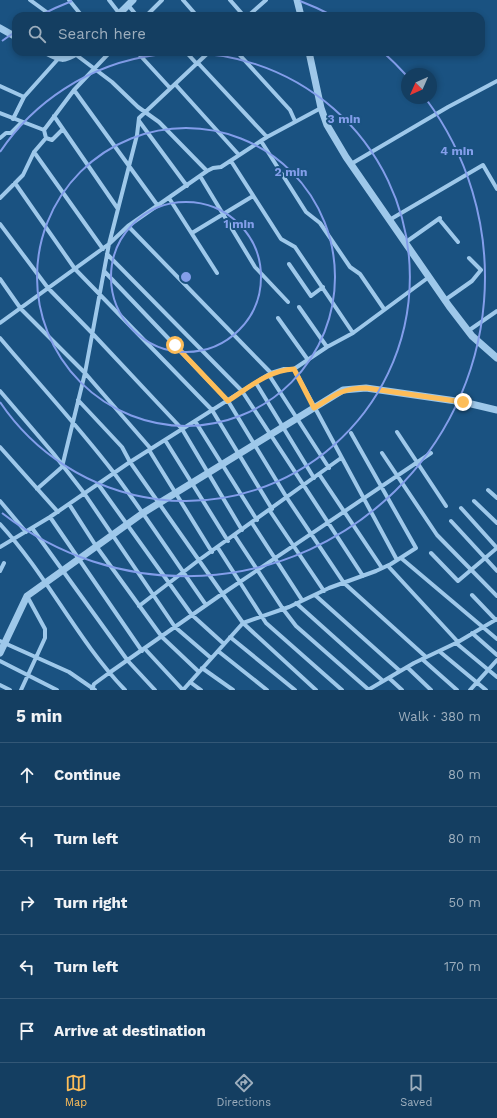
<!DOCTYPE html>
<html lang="en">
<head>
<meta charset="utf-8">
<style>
  :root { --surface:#143e61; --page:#21496a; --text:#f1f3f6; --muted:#9daebd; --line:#335776; --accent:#fdbd59 }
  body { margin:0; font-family:"Work Sans",sans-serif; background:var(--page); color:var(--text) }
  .compass { position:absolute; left:401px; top:68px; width:36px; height:36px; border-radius:50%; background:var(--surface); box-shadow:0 2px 6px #0003; rotate:225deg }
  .stop { position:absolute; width:12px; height:12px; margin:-9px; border:3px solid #fdbd59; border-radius:50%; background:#fff }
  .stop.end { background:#fdbd59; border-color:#fff; box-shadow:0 1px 4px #0008 }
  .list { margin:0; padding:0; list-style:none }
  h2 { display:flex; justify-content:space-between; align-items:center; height:52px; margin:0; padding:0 16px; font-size:17px }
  h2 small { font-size:13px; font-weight:400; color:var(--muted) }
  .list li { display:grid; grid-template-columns:26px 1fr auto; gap:12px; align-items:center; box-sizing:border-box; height:64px; padding:0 16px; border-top:1px solid var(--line) }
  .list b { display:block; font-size:15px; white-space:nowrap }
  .list em { font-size:13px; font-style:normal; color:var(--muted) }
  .icon { flex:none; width:22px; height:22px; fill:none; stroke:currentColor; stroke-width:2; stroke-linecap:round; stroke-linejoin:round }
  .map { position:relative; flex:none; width:497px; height:690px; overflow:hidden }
  .search { position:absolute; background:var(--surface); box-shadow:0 2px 6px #0003; left:12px; right:12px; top:12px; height:44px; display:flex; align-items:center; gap:10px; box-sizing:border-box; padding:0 14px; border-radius:12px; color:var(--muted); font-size:15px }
  .sheet { height:372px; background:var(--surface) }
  nav { display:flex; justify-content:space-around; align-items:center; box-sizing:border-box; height:56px; border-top:1px solid var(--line); background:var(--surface); font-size:11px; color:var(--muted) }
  nav a { display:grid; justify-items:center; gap:2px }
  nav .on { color:var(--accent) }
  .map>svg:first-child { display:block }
</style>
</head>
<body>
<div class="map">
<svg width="497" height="690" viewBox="0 0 497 690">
  <rect width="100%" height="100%" fill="#1a5281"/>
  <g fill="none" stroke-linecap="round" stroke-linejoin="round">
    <path stroke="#9ec8ea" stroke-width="4" d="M 30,0 L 52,16
      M 69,0 L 82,16
      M 109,0 L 119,13
      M 183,0 L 197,16
      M 230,0 L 244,16
      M 128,5 L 137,16
      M 146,16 L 162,0
      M 248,16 L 266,0
      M 137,52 L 170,88
      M 186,52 L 197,64
      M 237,52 L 290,110 L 295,121
      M 75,54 L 112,82 L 138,107 L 159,122 L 207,171
      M 198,63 L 267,137
      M 175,84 L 239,155
      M 0,86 L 24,97
      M 74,90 L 158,206
      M 0,113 L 44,130 L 46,138
      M 54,116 L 118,209
      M 13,119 L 24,97 L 58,59
      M 139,121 L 187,186
      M 44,130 L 74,90 L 110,52
      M 0,138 L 6,133 L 11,133 L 22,122
      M 261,141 L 306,212 L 320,223 L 350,267 L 360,274 L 384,309
      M 34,152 L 103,249
      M 231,161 L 281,239 L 295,247 L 353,333
      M 351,164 L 448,107 L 497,81
      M 200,176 L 255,267 L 288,302
      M 15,183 L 75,269 L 212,410 L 272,509
      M 0,198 L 23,175 L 34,152 L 46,138 L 52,140 L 62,130
      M 169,198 L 217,273
      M 391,219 L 483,165 L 497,189
      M 439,219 L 458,242
      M 0,224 L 48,288 L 92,333 L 182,429 L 242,530
      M 128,226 L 271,373
      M 192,233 L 253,196
      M 406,242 L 440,218
      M 107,254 L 242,391 L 363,576
      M 289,264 L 311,296 L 323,287
      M 104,271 L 228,401 L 287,498 L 344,583 L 426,657
      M 0,279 L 21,309 L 85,373 L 151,449
      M 445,300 L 472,281 L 481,270 L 469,258
      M 299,307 L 327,347
      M 278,318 L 308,360
      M 0,323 L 109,244 L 128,226 L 207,171 L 213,168 L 221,167 L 267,137 L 321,108
      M 468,331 L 497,311
      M 0,338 C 38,383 78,426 114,473 C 146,516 175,561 206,605
      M 294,369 L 397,560
      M 269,375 L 329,468
      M 256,383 L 314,478
      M 0,391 L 53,453 L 84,493 L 175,627 L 211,658
      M 78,400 L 122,447 L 130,462 L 243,623 L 316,690
      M 195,421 L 257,520
      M 397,432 L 446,506
      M 165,440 L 228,541
      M 0,447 L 58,512
      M 149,450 L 212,552
      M 382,453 L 437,535 L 497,596
      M 319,474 L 382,568
      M 98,484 L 192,615 L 224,644
      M 37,489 L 62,467 L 85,373 L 109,244 L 137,135 L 139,118 L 209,52
      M 488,490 L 497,498
      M 0,501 L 26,532
      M 474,501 L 497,523
      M 69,504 L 96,546 L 162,637 L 199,672
      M 461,508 L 497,548
      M 270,511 L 324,591
      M 50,517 L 142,651
      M 451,521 L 497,571
      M 252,523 L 302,600
      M 0,524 C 47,575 77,640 125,690
      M 32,528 L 128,661 L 155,690
      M 235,536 L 283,609 L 296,626 L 369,690
      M 0,547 L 50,517 L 130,462 L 271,373 L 284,369 L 294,369 L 327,347 L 353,333 L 429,277
      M 218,548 L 266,623 L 342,690
      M 431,553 L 458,581 L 497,548
      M 401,558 L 497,639
      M 388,566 L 458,642
      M 0,571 L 4,563
      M 315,595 L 400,671
      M 472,595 L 496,620
      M 296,603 L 383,681
      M 139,606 L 199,560 L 341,458
      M 472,633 L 497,655
      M 230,637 L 295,690
      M 0,641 L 69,672 L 95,690
      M 456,643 L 497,677
      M 145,649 L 183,690
      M 218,651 L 267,690
      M 439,651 L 486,690
      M 422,659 L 457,690
      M 0,661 L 57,690
      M 407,667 L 431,690
      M 202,668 L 233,690
      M 389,678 L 402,690
      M 190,682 L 201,690
      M 0,685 L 10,690
      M 21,690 L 45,638 L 45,629 L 27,596
      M 92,690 L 94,684 L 109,673 L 222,594 L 431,453
      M 183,690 L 243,623 L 289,607 L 329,588 L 376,571 L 391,564 L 416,548 L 351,433
      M 368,690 L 414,663 L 458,642 L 497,619
      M 470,690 L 497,660"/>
    <path stroke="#9ec8ea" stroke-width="7" d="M 297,0 L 301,16
      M 117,16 L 133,0
      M 0,28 L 16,37
      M 46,52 C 61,60 63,61 78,52
      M 309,52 L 321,108 L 327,125 L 346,157 L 449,306 L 472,336 L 497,358
      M 0,653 L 27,596 L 143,513 L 343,390 L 366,388 L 463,402 L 497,410"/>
  </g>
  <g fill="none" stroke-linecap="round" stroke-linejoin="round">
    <path stroke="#fdbd59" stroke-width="5" d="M 175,345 L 228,401 C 248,388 269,370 294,369 L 314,408 C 334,396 341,388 366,388 L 463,402"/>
  </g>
  <g fill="none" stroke="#839eea" stroke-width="2">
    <circle cx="186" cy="277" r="75"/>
    <circle cx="186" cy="277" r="149"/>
    <path d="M0 152A224 224 0 1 1 0 402"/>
    <path d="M2 41A299 299 0 0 1 15 32M41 15A299 299 0 0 1 72 1M300 1A299 299 0 0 1 331 15M384 53A299 299 0 0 1 406 75M426 99A299 299 0 0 1 2 513"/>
  </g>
  <circle cx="186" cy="277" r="6" fill="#839eea" stroke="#1a5281" stroke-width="2"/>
  <g font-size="12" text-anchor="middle" font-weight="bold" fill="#839eea" stroke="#1a5281" stroke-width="4" stroke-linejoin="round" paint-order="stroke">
    <text x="344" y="123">3 min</text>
    <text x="457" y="155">4 min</text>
    <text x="291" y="176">2 min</text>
    <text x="239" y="228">1 min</text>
  </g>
</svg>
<svg class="compass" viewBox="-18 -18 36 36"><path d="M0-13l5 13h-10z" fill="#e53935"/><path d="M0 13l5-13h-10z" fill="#9daebd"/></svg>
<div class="stop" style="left:175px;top:345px"></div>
<div class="stop end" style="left:463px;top:402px"></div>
<div class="search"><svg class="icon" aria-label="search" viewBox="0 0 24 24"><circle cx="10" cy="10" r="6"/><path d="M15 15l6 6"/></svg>Search here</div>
</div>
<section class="sheet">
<h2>5 min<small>Walk · 380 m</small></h2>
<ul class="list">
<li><svg class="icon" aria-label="ahead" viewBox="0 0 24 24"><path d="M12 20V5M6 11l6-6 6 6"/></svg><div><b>Continue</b></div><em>80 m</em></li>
<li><svg class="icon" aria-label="left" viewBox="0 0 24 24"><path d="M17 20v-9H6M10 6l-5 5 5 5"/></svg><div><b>Turn left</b></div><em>80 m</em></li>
<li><svg class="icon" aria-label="right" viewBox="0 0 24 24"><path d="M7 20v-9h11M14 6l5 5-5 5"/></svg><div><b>Turn right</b></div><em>50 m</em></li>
<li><svg class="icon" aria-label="left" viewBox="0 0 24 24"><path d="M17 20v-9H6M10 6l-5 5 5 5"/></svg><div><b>Turn left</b></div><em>170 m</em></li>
<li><svg class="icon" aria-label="arrive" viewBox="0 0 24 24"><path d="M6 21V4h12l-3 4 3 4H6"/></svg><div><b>Arrive at destination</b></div></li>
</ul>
</section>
<nav>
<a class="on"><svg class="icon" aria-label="map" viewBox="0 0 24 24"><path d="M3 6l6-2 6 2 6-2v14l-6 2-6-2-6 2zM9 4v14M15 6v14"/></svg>Map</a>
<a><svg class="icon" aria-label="directions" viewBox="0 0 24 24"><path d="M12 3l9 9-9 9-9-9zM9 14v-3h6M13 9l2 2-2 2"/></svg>Directions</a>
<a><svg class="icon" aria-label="saved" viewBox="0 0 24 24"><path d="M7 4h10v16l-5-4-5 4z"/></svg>Saved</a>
</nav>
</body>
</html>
